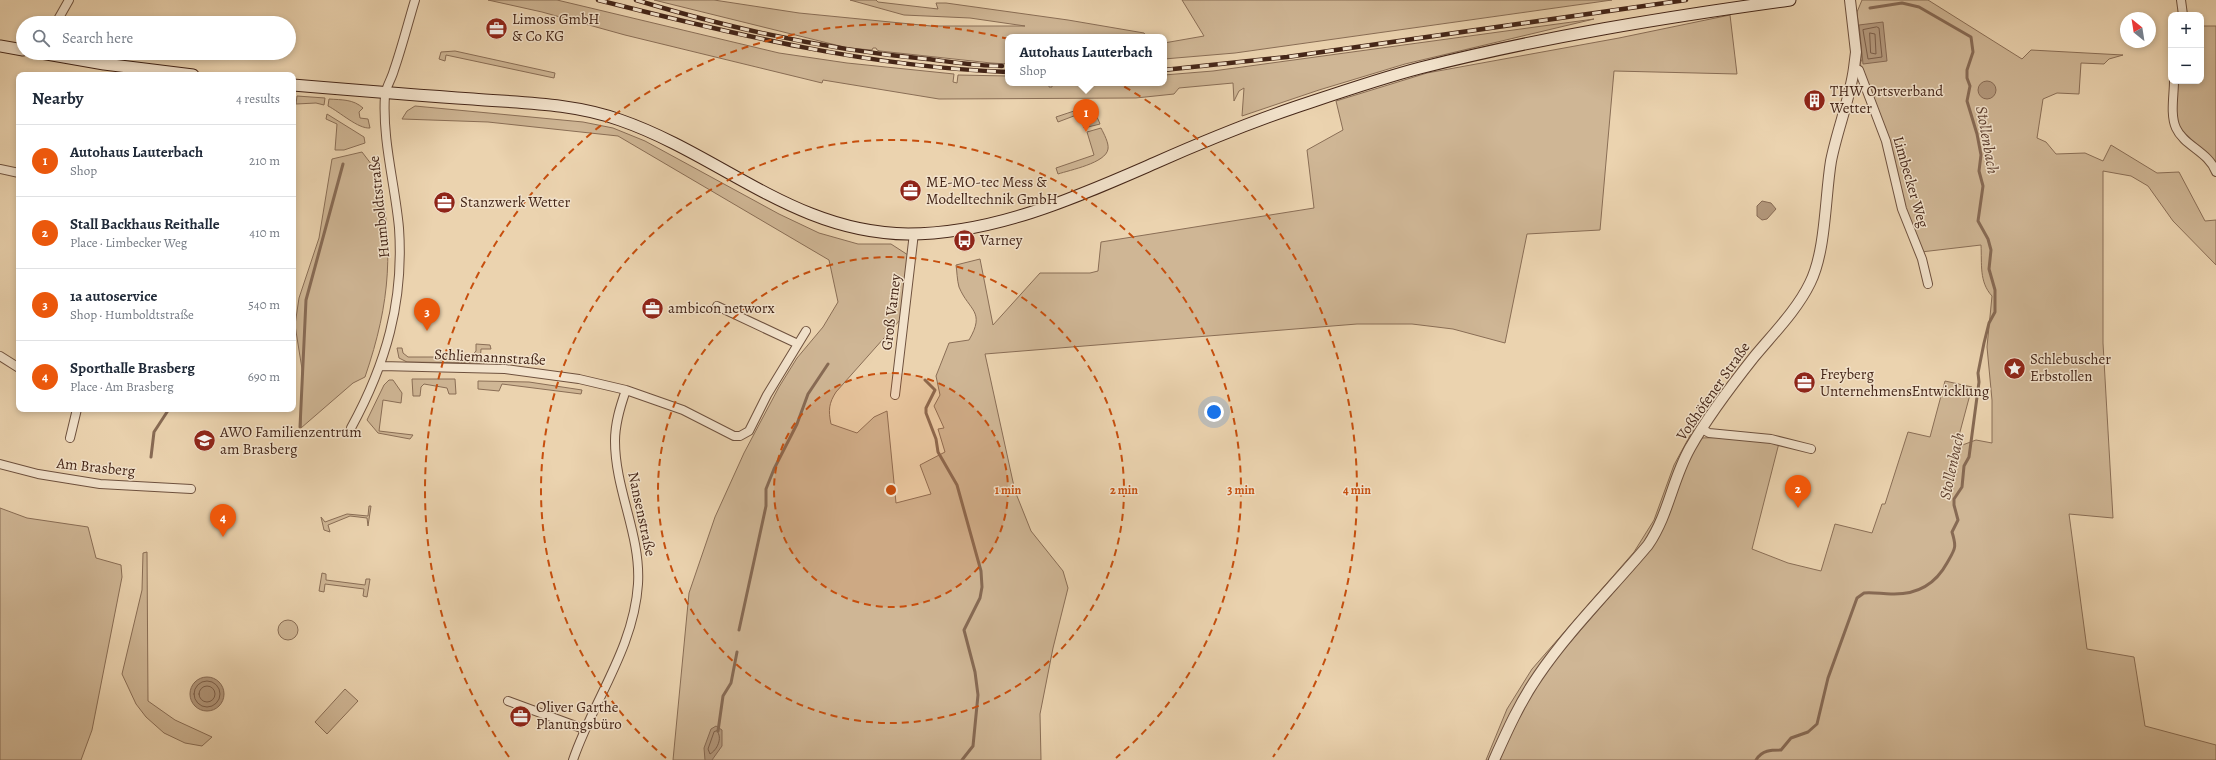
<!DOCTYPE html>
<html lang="en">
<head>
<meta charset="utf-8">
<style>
  :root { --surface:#fff; --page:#f2f2f3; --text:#1f2937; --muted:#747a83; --line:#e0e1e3; --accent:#ea580c }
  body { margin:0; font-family:Alegreya,serif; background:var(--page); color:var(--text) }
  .controls { position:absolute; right:12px; top:12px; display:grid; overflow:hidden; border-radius:8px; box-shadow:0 2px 6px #0003 }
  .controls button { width:36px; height:36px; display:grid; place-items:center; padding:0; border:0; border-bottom:1px solid var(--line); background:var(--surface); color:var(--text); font:20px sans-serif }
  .compass { position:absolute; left:2120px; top:12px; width:36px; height:36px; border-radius:50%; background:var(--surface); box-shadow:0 2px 6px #0003; rotate:330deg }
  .you { position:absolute; left:1214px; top:412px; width:14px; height:14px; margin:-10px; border:3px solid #fff; border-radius:50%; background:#1a73e8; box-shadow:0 0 0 6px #1a73e833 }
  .badge { display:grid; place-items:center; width:26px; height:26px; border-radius:50%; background:var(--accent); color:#fff; font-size:13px; font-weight:700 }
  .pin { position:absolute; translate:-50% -33px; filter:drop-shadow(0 1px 2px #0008) }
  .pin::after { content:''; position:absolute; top:21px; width:14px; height:12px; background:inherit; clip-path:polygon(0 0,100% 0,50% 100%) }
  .popup { position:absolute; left:1005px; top:34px; width:162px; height:52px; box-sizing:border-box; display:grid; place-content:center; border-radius:8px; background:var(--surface); filter:drop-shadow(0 1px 3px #0005); font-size:13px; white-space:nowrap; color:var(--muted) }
  .popup b { font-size:15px; color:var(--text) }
  .popup::after { content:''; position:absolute; left:50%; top:100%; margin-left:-8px; border:8px solid transparent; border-top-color:var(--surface) }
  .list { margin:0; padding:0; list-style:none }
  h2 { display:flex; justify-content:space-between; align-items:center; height:52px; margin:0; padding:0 16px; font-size:17px }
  h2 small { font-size:13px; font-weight:400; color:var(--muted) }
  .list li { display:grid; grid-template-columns:26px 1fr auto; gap:12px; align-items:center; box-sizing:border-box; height:72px; padding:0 16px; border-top:1px solid var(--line) }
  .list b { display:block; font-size:15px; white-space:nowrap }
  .list p { margin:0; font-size:13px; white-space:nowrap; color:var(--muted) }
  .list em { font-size:13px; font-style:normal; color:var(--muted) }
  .icon { flex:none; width:22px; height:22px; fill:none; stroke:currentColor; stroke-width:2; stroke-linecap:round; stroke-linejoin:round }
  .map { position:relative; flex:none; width:2216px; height:760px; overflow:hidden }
  .search { position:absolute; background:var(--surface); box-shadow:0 2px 6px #0003; left:16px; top:16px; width:280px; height:44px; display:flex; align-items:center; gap:10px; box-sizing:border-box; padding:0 14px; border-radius:22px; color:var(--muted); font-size:15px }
  .panel { position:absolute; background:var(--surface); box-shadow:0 2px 6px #0003; left:16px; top:72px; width:280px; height:340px; border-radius:8px }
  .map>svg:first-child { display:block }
</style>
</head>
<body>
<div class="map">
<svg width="2216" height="760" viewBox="0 0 2216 760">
  <rect width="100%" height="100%" fill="#ebd3af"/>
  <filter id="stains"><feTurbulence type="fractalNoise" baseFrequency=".005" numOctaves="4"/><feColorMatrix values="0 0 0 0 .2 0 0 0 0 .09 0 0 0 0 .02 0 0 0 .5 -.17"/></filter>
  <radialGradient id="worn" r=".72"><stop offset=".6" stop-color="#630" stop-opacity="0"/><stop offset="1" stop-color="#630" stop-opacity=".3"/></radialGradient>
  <path fill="#cfb695" stroke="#8a6e56" d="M 488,0 L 557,0 L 779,53 L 847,63 L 954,74 L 953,82 L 957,83 L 958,75 L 1008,76 L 1008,83 L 1049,83 L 1049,87 L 1052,87 L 1052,83 L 1164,83 L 1164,75 L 1213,71 L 1594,19 L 1405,64 L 1319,90 L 1242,116 L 1244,88 L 1239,91 L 1234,101 L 1233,83 L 1179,88 L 1174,94 L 1136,98 L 939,99 L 823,80 L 822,83 L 625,35 L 542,12 Z
    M 654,0 L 714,0 L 799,13 L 931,26 L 1025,26 L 970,18 L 904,15 L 850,0 L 876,0 L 878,2 L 938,9 L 936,3 L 946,3 L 1068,20 L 1144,33 L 1147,37 L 1008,37 L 1008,64 L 991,63 L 880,51 L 877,50 L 876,48 L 873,48 L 872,50 L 848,48 Z
    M 1182,0 L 1612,0 L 1235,53 L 1164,59 L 1164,43 L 1204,36 Z
    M 1862,0 L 1928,0 L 2022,59 L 2031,50 L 2123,55 L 2109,59 L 2104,64 L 2081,63 L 2079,94 L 2057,93 L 2043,99 L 2037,138 L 2046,142 L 2056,154 L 2085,153 L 2103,161 L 2111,145 L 2157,173 L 2179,172 L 2205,221 L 2216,220 L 2216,265 L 2173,221 L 2148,186 L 2131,176 L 2103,171 L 2103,343 L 2113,518 L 2069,514 L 2087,649 L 2134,657 L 2145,726 L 2216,745 L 2216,760 L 1499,760 L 1516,722 L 1538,684 L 1561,653 L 1644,557 L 1686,464 L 1701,438 L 1735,437 L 1779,443 L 1752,549 L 1788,563 L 1821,571 L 1835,524 L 1872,533 L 1882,504 L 1885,504 L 1908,432 L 1930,437 L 1945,381 L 1972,387 L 1945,488 L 1957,447 L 1976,440 L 1992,443 L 1992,400 L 1987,347 L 1992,296 C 1979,282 1982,264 1981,245 L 1921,252 L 1908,223 L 1889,144 L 1860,64 L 1862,59 L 1857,12 Z
    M 1730,15 L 1737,74 L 1614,71 L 1600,230 L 1527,234 L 1505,343 L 1453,329 L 1412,324 L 1357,324 L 985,354 L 1015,491 L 1031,531 L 1063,571 L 1068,588 L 1053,648 L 1040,714 L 1041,760 L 673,760 L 689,593 L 715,517 L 744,453 L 779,387 L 797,358 L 823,327 L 838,302 L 829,260 L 618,136 L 488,122 L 402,119 L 407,111 L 415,106 L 583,122 L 613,128 L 645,141 L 779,214 L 819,233 L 858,244 L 891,244 L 908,255 L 900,320 L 836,392 C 829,403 828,410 831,424 L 857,433 L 874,417 L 887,411 L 896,503 L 931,494 L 920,465 L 945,452 L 938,429 L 944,428 L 934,406 L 940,395 L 936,376 L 949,343 L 969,340 C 986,311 969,311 959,287 C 957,280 957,271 956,265 L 980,259 L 993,325 L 1040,273 L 1090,273 L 1098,271 L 1101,242 L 1314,208 L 1307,150 L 1343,130 L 1336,101 L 1427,73 L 1619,38 Z
    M 2201,26 L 2216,26 L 2216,165 L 2184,135 L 2176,120 L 2175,81 L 2201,81 Z
    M 455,51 L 555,73 L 554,78 L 446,55 L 445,61 L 439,59 L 441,52 Z
    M 297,96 L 325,98 L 324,105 L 316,103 L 296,104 Z
    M 329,99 C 342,100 353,99 363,108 L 359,112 L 360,118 L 368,119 L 370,128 C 358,129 340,112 328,106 Z
    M 1077,110 C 1090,109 1096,112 1100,124 L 1084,128 L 1079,114 L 1058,122 L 1056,117 Z
    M 327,114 L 364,137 L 365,143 L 344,150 L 335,150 L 337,124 L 326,119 Z
    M 1101,128 C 1104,134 1109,143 1108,149 C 1106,163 1070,170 1058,174 L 1056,168 L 1094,155 L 1087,132 Z
    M 362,152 L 375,169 L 378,169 C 394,247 391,301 365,377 L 353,383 L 301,428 L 302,369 L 295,325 L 299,298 L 319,238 L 332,159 Z
    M 476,344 L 490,345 L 491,349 L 481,349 L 480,363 L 407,362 L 399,358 L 397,348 L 402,348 L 403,353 L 408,357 L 471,357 L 476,351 Z
    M 412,379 L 455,379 L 456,394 L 449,394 L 447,388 L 424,384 L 421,387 L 420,396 L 413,396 Z
    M 389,380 L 393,380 L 402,393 L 401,403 L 383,400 L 379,431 L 413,435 L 410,439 L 378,433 L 367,420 L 384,385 Z
    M 478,381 L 529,382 L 582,390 L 581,394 L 502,384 L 499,391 L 478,389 Z
    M 1706,406 L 1712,407 L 1648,539 L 1557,644 L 1491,760 L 1486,760 L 1507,709 L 1532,669 L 1634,552 L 1654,520 L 1674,465 Z
    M 369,506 L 371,506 L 368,526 L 367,518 L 350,516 L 328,525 L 330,532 L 324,530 L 321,517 L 325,522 L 347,514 L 368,516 Z
    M 0,508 L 27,518 L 88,527 L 96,558 L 121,565 L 122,577 L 92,730 L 81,760 L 0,760 Z
    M 147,552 L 148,701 L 175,720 L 212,737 L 202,746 L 185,743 L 164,733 L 146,717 L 136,704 L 122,674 L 142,590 L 143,553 Z
    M 322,573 L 326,574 L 326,580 L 365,585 L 366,579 L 370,579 L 367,597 L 363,596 L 364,589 L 325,584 L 324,592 L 319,591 Z
    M278 630a10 10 0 1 1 20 0a10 10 0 1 1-20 0Z
    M 345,689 L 358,701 L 327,734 L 315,722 Z"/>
  <path fill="#b3987c" stroke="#876a54" d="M 1883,22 L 1887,61 L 1863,64 L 1859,25 Z
    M1978 90a9 9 0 1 1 18 0a9 9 0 1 1-18 0Z
    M 1762,201 L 1771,203 L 1776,209 L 1767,219 L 1762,220 L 1757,216 L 1757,206 Z
    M190 694a17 17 0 1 1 34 0a17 17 0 1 1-34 0Z
    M 716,726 L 722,730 L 722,746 L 712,760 L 705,760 L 704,748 L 711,729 Z"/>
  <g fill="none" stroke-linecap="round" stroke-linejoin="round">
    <path stroke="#7c5f4a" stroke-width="1" d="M 1877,27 L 1879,28 L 1882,57 L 1868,59 L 1863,30 Z
      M 1870,33 L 1875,34 L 1876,54 L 1871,53 Z
      M194 694a13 13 0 1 1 26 0a13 13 0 1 1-26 0Z
      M199 694a8 8 0 1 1 16 0a8 8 0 1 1-16 0Z
      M 717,731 C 723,738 717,750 710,754 L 708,749 L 714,732 Z"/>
    <path stroke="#876a54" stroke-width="3" d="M 925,380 L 935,390 L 926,408 L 926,413 L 936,439 L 938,452 L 957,485 L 981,571 L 982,587 L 980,598 L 964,630 L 975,672 L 978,695 L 973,746 L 962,760
      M 300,427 L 306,300 L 343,164
      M 151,457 L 154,432 L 169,409
      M 739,630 L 766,506 L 766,489 L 774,469 L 797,424 L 808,394 L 828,364
      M 718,731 L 723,696 L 731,683 L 737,652
      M 1756,760 C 1762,750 1771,750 1781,750 L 1791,738 L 1808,732 L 1817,724 L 1828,678 L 1857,598 L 1864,593 C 1873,592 1882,594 1891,594 C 1917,595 1935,585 1947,563 C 1955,549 1957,548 1952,532 L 1958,520 L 1954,505 L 1954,499 L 1962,487 L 1964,466 L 1969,457 L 1979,382 L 1978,373 L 1984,343 L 1989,323 L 1995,312 L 1995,290 L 1989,269 L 1991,250 L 1988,239 L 1978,221 L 1983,186 L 1979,171 L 1981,155 L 1977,134 L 1967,101 L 1970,86 L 1967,78 L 1967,70 L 1973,52 L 1971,37 L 1919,7 L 1902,3 L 1870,8"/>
    <defs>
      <path id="minor" d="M 2181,0 L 2183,15
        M 56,23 L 69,0
        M 1854,68 L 1859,70 L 1886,141 L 1902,209 L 1922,259 L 1928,284
        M 2174,81 C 2174,95 2170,115 2176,128 C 2184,146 2209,152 2216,172
        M 0,169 L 19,173
        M 717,306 L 798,344
        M 0,356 L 19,368
        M 381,366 L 505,369 L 579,379 L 626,390 L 683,410 L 734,436 L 740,436 L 749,431 L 767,395 L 806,331
        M 895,395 L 914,233
        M 351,428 C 386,364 404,302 399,228 C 395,184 382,140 385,95 C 386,87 392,78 394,70 C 402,47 408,23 415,0
        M 1702,429 L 1709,433 L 1771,439 L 1811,449
        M 70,438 L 77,409
        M 0,464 L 38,474 L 100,484 L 191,489
        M 508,701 L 584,729
        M 573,760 C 593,701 634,648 638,584 C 641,535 615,490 615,441 C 615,423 620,407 626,390"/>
      <path id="tertiary" d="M 1494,760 C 1507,731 1520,702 1538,676 C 1570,629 1612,588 1648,545 C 1669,514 1672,480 1690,448 C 1708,416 1731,386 1754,357 C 1773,334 1797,310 1810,283 C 1826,251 1825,197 1831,161 C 1837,130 1850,99 1854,68 L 1856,52 L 1850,0"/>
      <path id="secondary" d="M 0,46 L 23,50
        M 41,53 L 104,64 L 193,75
        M 293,85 C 353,90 413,95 473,99 C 522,103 573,103 620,120 C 721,155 795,233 908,234 C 995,234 1077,197 1155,163 C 1200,143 1246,124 1293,108 C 1335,94 1378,79 1420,68 C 1542,37 1666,17 1790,0"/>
    </defs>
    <use href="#minor" stroke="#6e513e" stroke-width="10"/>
    <use href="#tertiary" stroke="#6e513e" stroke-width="12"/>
    <use href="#secondary" stroke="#452618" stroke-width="13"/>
    <use href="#minor" stroke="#f2e2cb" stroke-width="8"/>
    <use href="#tertiary" stroke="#f2e2cb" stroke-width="10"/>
    <use href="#secondary" stroke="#f2e2cb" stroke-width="11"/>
    <defs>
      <path id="rail" d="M 598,0 C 733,34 868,67 1008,72
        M 636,0 C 732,29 828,50 927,59 C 952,62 977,66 1002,66
        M 1164,70 L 1287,57 L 1686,0"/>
    </defs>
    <use href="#rail" stroke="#452618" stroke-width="4.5"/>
    <use href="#rail" stroke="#f2e2cb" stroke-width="3" stroke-dasharray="9" stroke-linecap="butt"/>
  </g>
  <circle cx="891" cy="490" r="117" fill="#c74f0e" fill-opacity=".12"/>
  <g fill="none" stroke="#c74f0e" stroke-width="2" stroke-dasharray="7 5">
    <circle cx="891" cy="490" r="117"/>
    <circle cx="891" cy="490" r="233"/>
    <path d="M666 758A350 350 0 1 1 1116 758"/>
    <path d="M509 757A466 466 0 1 1 1273 757"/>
  </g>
  <defs>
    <symbol id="office-disc" viewBox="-11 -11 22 22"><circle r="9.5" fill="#8f2418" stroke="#f2e2cb"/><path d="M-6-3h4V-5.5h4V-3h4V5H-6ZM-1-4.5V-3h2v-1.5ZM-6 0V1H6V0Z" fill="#fff"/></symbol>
    <symbol id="building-disc" viewBox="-11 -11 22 22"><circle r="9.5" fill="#8f2418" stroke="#f2e2cb"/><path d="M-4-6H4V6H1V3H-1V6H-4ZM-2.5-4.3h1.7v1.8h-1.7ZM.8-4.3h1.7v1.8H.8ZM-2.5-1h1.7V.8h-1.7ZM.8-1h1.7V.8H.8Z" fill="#fff"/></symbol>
    <symbol id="bus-disc" viewBox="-11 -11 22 22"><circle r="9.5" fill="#8f2418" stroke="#f2e2cb"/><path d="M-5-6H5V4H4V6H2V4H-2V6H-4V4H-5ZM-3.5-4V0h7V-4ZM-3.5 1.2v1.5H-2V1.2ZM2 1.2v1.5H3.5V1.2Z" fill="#fff"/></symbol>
    <symbol id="sight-disc" viewBox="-11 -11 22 22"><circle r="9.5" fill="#8f2418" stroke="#f2e2cb"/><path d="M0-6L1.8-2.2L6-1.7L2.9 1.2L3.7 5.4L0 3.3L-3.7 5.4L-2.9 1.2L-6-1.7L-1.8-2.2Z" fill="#fff"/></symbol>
    <symbol id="school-disc" viewBox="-11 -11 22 22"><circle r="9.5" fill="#8f2418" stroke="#f2e2cb"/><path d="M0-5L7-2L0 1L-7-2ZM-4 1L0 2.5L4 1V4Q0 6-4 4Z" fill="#fff"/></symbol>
  </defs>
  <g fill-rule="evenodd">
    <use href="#office-disc" x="484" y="16" width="25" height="25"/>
    <use href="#building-disc" x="1802" y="88" width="25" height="25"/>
    <use href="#office-disc" x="898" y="178" width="25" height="25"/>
    <use href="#office-disc" x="432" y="190" width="25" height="25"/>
    <use href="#bus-disc" x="952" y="228" width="25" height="25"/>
    <use href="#office-disc" x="640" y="296" width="25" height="25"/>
    <use href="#sight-disc" x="2002" y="356" width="25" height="25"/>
    <use href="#office-disc" x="1792" y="370" width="25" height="25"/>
    <use href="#school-disc" x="192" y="428" width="25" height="25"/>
    <use href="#office-disc" x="508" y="704" width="25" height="25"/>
  </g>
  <g text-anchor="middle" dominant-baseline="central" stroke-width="3" stroke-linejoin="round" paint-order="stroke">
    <g font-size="15" fill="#452618" stroke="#f2e2cb" text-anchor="start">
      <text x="512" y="19">Limoss GmbH<tspan x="512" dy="17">&amp; Co KG</tspan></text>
      <text x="1830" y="91">THW Ortsverband<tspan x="1830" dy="17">Wetter</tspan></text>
      <text x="926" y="182">ME-MO-tec Mess &amp;<tspan x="926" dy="17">Modelltechnik GmbH</tspan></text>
      <text x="460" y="202">Stanzwerk Wetter</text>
      <text x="980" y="240">Varney</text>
      <text x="668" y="308">ambicon networx</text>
      <text x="2030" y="359">Schlebuscher<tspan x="2030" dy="17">Erbstollen</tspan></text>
      <text x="1820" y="374">Freyberg<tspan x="1820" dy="17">UnternehmensEntwicklung</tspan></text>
      <text x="220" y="432">AWO Familienzentrum<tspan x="220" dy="17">am Brasberg</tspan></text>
      <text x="536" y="707">Oliver Garthe<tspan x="536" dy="17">Planungsbüro</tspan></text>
    </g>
    <g font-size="15" fill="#452618" stroke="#f2e2cb">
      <text transform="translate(1911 182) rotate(74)">Limbecker Weg</text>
      <text transform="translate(379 207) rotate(-96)">Humboldtstraße</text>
      <text transform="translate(891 312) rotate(-83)">Groß Varney</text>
      <text transform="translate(490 357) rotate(3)">Schliemannstraße</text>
      <text transform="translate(1713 391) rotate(-55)">Voßhöfener Straße</text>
      <text transform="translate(96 467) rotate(6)">Am Brasberg</text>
      <text transform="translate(642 514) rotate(78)">Nansenstraße</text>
    </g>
    <g font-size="16" font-style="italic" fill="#604231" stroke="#f2e2cb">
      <text transform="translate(1987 140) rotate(80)">Stollenbach</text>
      <text transform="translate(1952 466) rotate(-78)">Stollenbach</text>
    </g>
  </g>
  <circle cx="891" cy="490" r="6" fill="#c74f0e" stroke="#f2e2cb" stroke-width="2"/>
  <g font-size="12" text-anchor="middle" font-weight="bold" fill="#c74f0e" stroke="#f2e2cb" stroke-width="3" stroke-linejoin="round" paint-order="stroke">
    <text x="1008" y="494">1 min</text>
    <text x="1124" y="494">2 min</text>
    <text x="1241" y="494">3 min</text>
    <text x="1357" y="494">4 min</text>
  </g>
  <rect width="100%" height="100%" filter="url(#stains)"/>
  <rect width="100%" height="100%" fill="url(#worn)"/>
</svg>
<div class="controls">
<button>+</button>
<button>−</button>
</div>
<svg class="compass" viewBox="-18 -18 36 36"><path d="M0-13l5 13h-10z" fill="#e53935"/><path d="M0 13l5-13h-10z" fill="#747a83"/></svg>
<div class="you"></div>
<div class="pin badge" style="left:1086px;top:132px">1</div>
<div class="popup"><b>Autohaus Lauterbach</b>Shop</div>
<div class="pin badge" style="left:1798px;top:508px">2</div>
<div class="pin badge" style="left:427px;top:331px">3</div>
<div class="pin badge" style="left:223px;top:537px">4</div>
<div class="search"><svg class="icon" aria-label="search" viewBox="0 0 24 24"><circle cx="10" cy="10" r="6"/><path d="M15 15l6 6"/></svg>Search here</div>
<section class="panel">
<h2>Nearby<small>4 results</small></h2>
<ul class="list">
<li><span class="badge">1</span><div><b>Autohaus Lauterbach</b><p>Shop</p></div><em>210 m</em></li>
<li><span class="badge">2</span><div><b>Stall Backhaus Reithalle</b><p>Place · Limbecker Weg</p></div><em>410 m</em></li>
<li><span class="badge">3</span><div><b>1a autoservice</b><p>Shop · Humboldtstraße</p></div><em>540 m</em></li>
<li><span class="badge">4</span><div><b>Sporthalle Brasberg</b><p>Place · Am Brasberg</p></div><em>690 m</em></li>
</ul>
</section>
</div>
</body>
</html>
